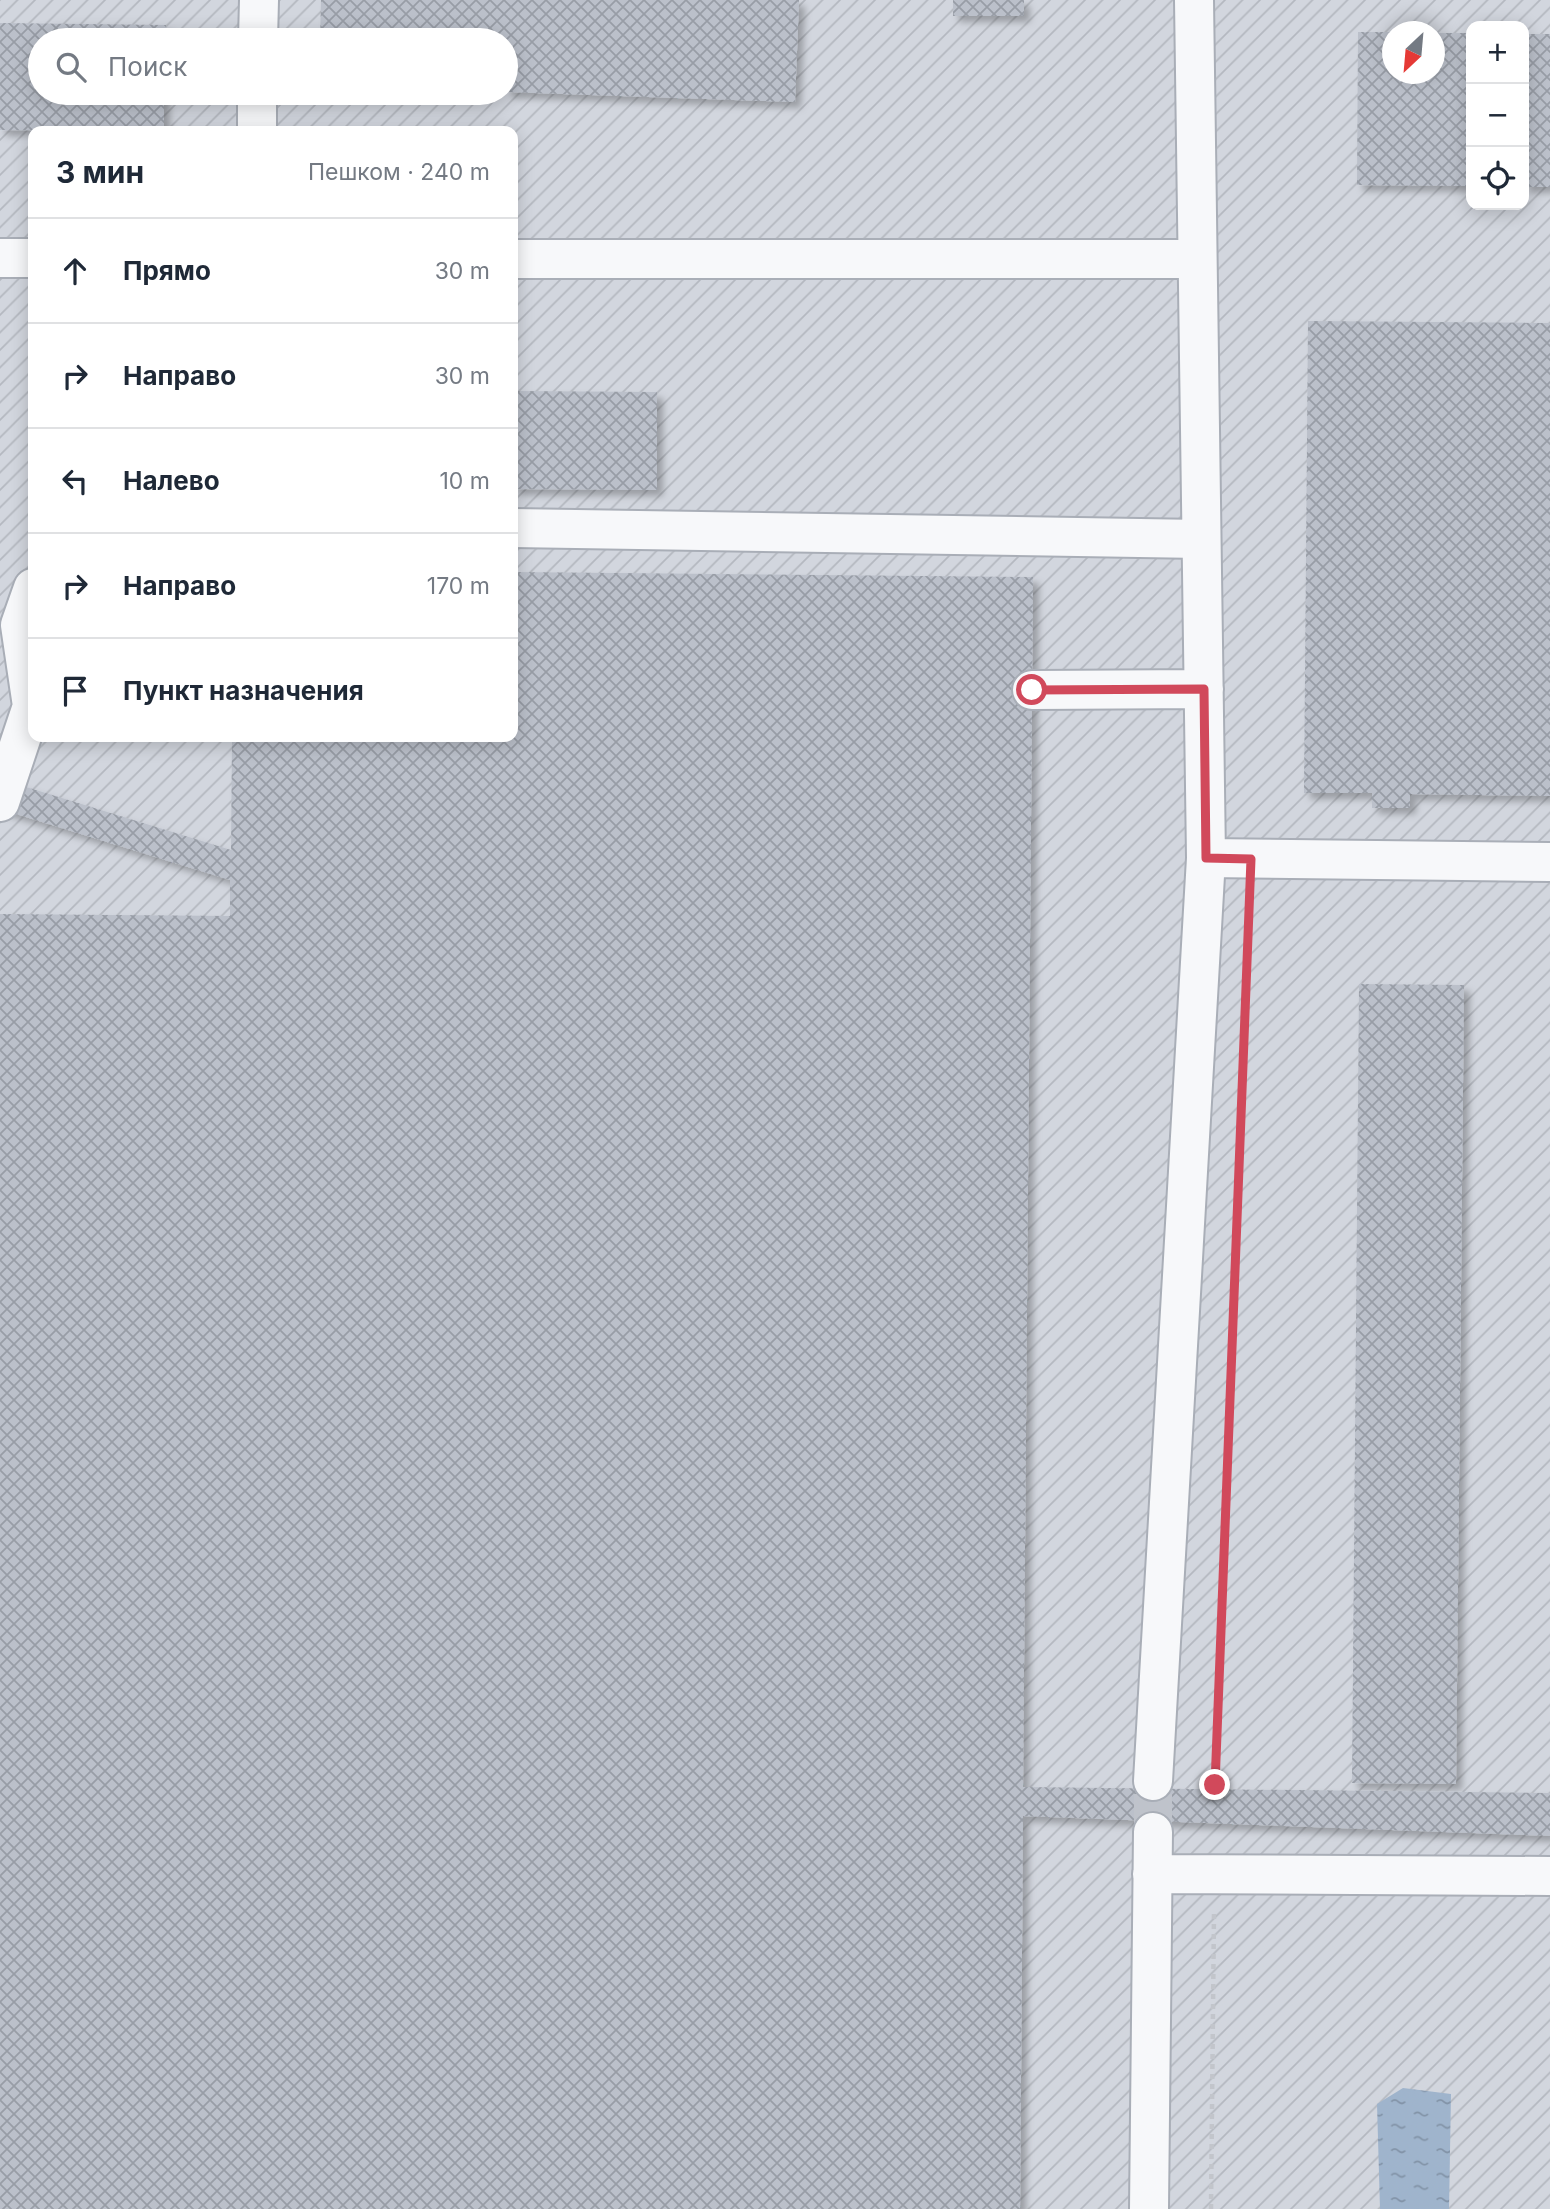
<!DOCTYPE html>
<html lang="ru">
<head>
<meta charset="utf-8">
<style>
  :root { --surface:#fff; --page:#f6f6f7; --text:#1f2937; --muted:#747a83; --line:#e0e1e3 }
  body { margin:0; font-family:Inter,sans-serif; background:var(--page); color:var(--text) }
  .controls { position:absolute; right:21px; top:21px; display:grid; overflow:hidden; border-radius:14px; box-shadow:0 4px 18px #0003 }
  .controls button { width:63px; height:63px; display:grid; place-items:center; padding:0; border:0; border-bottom:2px solid var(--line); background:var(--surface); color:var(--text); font:35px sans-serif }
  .compass { position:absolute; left:1382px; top:21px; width:63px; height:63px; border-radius:50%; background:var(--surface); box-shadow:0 4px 18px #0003; rotate:206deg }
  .stop { position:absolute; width:21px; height:21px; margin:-16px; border:5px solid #d1495b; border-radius:50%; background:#fff }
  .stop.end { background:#d1495b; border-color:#fff; box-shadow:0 2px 7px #0008 }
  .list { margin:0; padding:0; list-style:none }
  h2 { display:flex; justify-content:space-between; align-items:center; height:91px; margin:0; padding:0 28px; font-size:30px }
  h2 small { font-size:23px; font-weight:400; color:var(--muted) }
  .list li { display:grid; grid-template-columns:46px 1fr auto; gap:21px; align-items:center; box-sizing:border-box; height:105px; padding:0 28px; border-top:2px solid var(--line) }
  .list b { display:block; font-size:26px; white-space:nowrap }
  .list em { font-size:23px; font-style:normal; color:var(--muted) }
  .icon { flex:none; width:38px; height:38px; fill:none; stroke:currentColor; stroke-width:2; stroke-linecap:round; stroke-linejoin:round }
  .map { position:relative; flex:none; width:1550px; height:2209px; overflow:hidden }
  .search { position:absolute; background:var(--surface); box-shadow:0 4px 18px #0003; left:28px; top:28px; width:490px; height:77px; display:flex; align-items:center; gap:18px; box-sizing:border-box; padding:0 24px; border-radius:38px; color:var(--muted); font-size:26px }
  .panel { position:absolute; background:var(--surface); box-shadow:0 4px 18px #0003; left:28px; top:126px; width:490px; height:616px; border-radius:14px }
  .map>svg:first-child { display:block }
</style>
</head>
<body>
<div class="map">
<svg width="1550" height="2209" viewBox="0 0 1550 2209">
  <defs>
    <pattern id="industrial-furrows" width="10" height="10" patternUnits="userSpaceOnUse" patternTransform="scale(1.75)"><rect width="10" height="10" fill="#d2d6de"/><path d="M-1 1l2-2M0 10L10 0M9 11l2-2" fill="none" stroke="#b4b8c0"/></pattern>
    <pattern id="water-ripples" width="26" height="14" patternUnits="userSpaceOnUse" patternTransform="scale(1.75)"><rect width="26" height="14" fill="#9fb4cc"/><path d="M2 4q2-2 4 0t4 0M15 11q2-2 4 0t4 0" fill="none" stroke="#8293a7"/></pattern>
    <pattern id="building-cross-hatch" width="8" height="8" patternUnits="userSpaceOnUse" patternTransform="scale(1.75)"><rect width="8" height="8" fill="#bbc0ca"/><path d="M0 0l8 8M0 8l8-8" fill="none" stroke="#989da6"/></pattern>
    <filter id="shadow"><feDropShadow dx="6" dy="6" stdDeviation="3.5" flood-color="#0004"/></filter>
  </defs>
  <rect width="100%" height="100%" fill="#e4e7ec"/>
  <path fill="url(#industrial-furrows)" fill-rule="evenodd" d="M 0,0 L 1550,0 L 1550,2209 L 0,2209 ZM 1471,26 L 1524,26 L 1524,205 L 1471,205 ZM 1392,32 L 1434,32 L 1434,74 L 1392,74 ZM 40,40 L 506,40 L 506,93 L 40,93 ZM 33,131 L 513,131 L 513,737 L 33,737 Z"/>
  <path fill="url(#water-ripples)" d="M 1403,2088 L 1451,2094 L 1449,2209 L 1380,2209 L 1377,2104 Z"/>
  <path fill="url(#building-cross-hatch)" filter="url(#shadow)" d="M 321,0 L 799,0 L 795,102 L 506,92 L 506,40 L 320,40 Z
    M 953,0 L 1024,0 L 1024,16 L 953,16 Z
    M 0,23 L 166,25 L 165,40 L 40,40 L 40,93 L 164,93 L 164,131 L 0,130 Z
    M 1358,32 L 1392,32 L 1392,74 L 1434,74 L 1434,33 L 1471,33 L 1471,186 L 1357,185 Z
    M 1524,34 L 1550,34 L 1550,187 L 1524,187 Z
    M 1308,321 L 1550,323 L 1550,796 L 1410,794 L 1410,808 L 1372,808 L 1372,793 L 1304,793 Z
    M 513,391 L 657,392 L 657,490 L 513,489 Z
    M 513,572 L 1033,577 L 1023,1787 L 1550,1793 L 1550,1836 L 1023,1816 L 1020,2209 L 0,2209 L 0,914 L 230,916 L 230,880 L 0,809 L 0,779 L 231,850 L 232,737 L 513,737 Z
    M 1359,984 L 1464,985 L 1456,1784 L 1352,1783 Z"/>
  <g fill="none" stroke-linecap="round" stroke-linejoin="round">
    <path stroke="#bfc3cb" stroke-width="38" stroke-dasharray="38 19" stroke-linecap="butt" d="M 1153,1832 L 1153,1781"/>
    <defs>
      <path id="minor" d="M 258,40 L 259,0
        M 257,131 L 257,93
        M 0,258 L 33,258
        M 513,259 L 1197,259
        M 513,528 L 1201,539
        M 1032,690 L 1204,689
        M 0,802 L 32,706 L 20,625 L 33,588
        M 1206,858 L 1550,862
        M 1153,1781 L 1206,858 L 1194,0
        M 1152,1874 L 1550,1876
        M 1149,2209 L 1153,1832"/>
    </defs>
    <use href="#minor" stroke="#a9aeb7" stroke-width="42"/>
    <path stroke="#c2c5cb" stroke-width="4.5" stroke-dasharray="5 5" stroke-linecap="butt" d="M 1215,1785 L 1249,894
      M 1211,2209 L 1214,1912"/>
    <use href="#minor" stroke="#f7f8fa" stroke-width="38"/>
  </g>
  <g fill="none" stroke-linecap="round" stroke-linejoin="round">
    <path stroke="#d1495b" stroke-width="9" d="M 1032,690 L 1204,689 L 1206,858 L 1251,859 L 1215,1785"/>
  </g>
</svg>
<div class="controls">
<button>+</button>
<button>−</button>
<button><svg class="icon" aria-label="locate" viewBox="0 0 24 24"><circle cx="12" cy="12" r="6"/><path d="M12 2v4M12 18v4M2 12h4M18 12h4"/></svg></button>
</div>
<svg class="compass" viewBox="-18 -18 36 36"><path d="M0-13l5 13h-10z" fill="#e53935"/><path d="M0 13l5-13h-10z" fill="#747a83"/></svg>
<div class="stop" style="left:1032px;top:690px"></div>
<div class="stop end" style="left:1215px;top:1785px"></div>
<div class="search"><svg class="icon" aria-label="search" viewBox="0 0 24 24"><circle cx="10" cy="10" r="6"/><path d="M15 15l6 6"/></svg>Поиск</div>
<section class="panel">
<h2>3 мин<small>Пешком · 240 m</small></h2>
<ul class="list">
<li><svg class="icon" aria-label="ahead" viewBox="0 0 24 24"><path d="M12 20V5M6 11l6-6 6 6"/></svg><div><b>Прямо</b></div><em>30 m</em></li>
<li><svg class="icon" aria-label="right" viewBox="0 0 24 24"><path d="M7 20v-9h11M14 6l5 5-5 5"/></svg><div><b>Направо</b></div><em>30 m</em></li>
<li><svg class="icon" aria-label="left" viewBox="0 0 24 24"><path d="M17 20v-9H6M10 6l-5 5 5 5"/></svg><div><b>Налево</b></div><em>10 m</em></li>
<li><svg class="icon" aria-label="right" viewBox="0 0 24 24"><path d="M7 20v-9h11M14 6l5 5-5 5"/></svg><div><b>Направо</b></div><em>170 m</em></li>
<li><svg class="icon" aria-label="arrive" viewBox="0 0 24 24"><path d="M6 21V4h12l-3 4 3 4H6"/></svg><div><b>Пункт назначения</b></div></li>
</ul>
</section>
</div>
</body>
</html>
